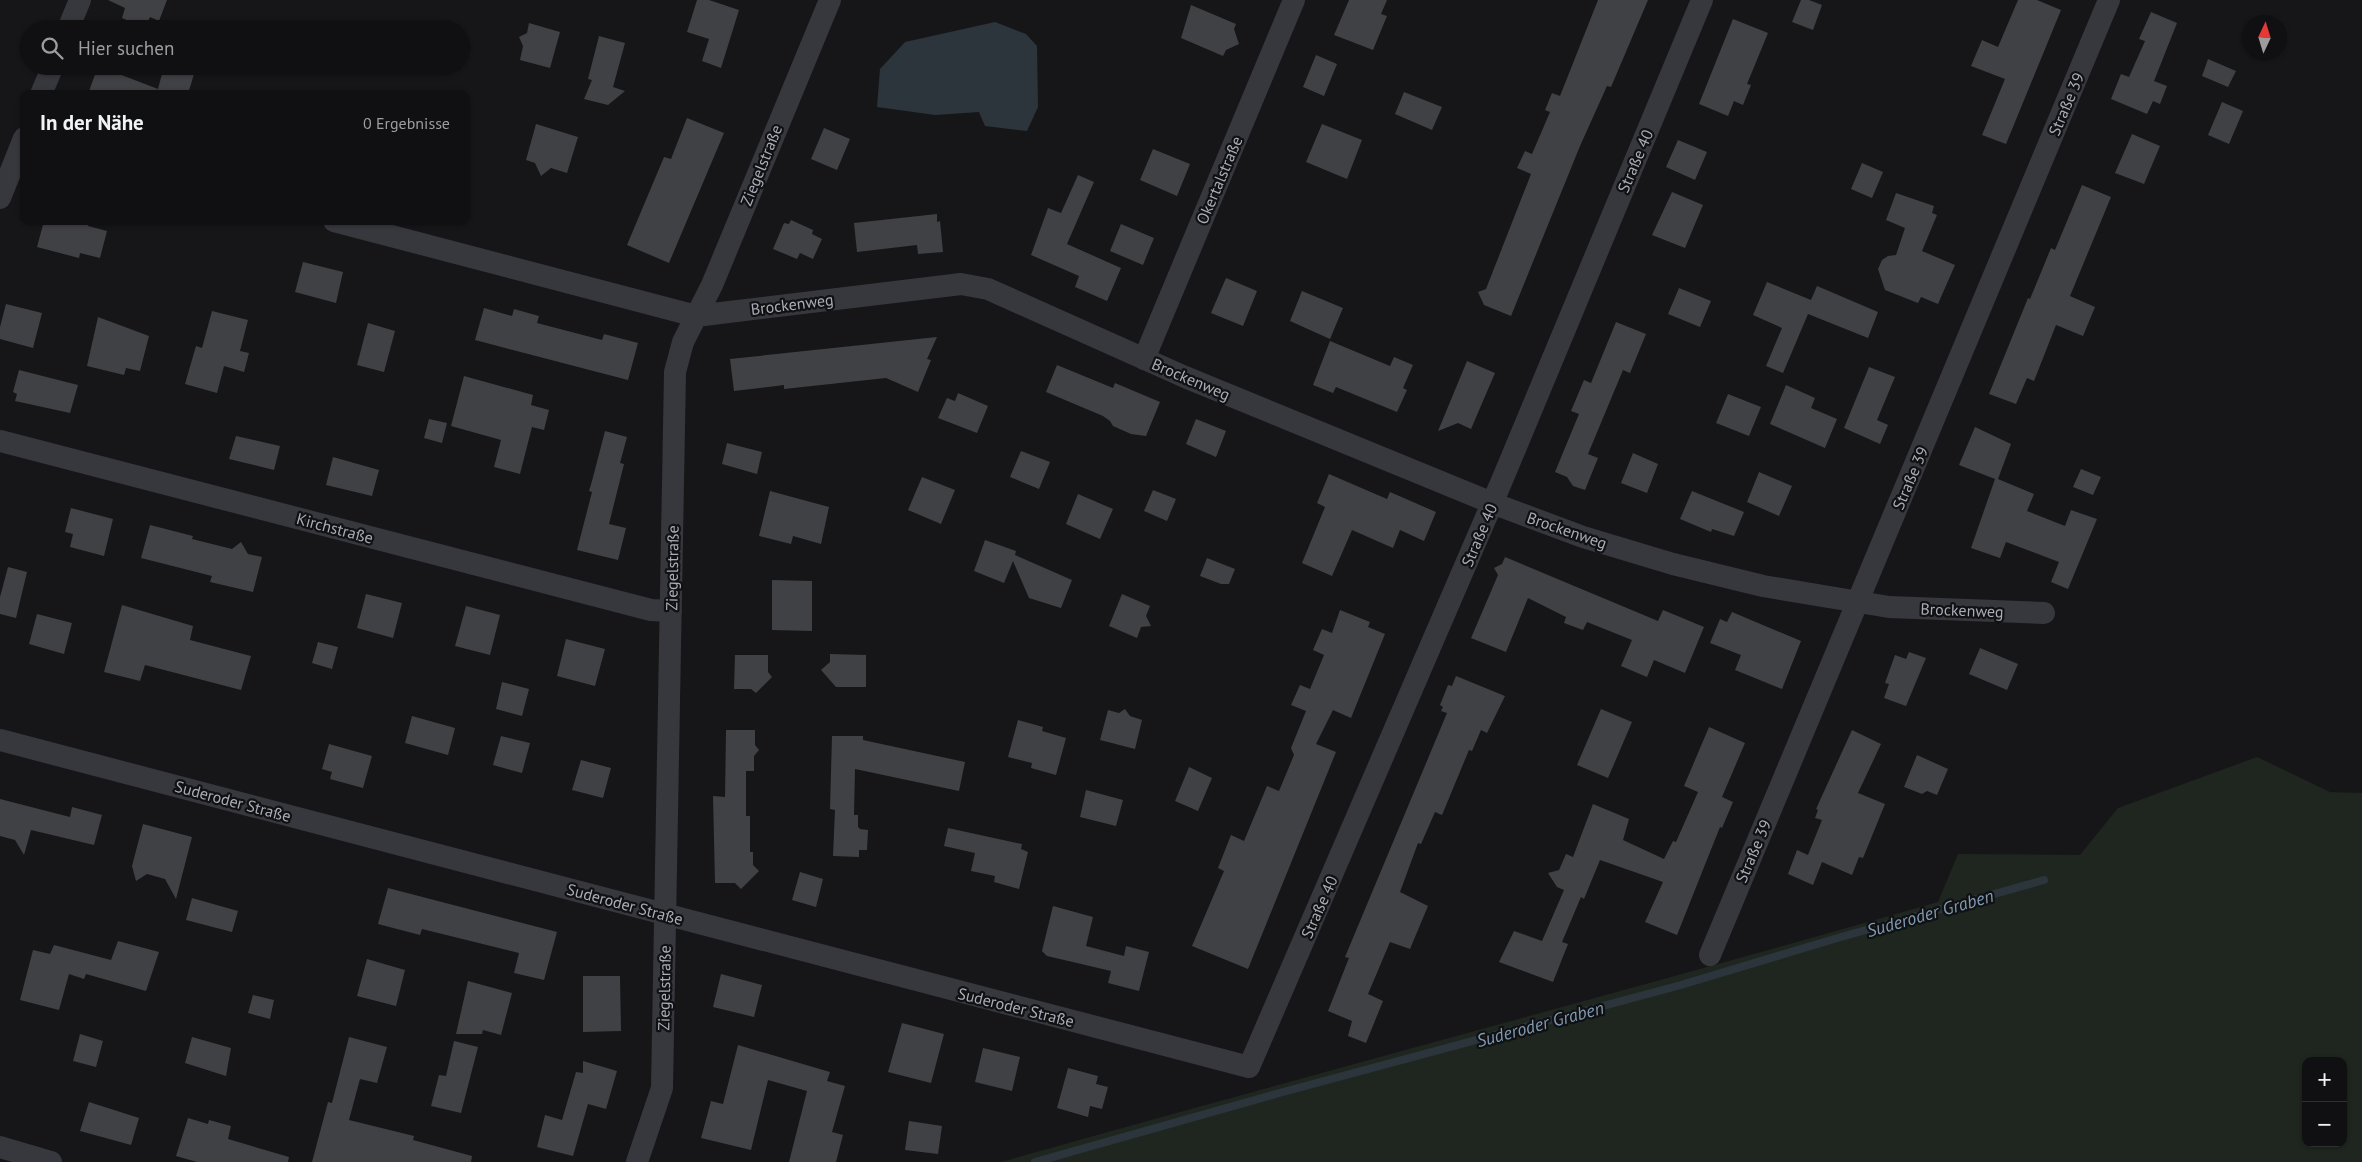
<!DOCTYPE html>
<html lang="de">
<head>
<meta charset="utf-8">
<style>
  :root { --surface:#101012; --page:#19191b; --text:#f1f3f6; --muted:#9c9d9f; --line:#303032 }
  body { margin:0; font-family:"PT Sans",sans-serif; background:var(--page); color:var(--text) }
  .controls { position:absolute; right:15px; bottom:15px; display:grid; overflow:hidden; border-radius:10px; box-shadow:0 1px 4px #0004 }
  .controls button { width:45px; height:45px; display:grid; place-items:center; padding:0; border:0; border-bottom:1px solid var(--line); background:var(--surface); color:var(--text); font:25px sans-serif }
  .compass { position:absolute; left:2242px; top:15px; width:45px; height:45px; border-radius:50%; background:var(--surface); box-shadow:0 1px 4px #0004; rotate:4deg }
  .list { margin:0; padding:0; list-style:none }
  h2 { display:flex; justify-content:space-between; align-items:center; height:65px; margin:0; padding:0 20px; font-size:21px }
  h2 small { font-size:16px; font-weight:400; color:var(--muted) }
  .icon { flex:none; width:28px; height:28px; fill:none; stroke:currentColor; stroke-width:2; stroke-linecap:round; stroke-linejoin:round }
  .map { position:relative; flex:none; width:2362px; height:1162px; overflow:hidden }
  .search { position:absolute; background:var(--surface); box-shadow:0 1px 4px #0004; left:20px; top:20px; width:450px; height:55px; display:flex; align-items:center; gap:12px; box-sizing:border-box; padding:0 18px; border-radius:28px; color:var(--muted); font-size:19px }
  .panel { position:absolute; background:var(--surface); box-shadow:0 1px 4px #0004; left:20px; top:90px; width:450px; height:135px; border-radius:10px }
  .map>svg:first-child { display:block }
</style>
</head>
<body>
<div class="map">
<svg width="2362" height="1162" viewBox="0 0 2362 1162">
  <rect width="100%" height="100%" fill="#161618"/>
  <path fill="#1e261f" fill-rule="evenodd" d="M 2257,757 L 2330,792 L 2362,793 L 2362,1162 L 1001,1162 C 1313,1074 1627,991 1938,902 L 1958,854 L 2080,855 L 2118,808 ZM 2306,1061 L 2343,1061 L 2343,1143 L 2306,1143 Z"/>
  <path fill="#2c353c" d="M 995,22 L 1026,34 L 1037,46 L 1038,107 L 1027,131 L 985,126 L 979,112 L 935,115 L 877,107 L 880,69 L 905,42 Z"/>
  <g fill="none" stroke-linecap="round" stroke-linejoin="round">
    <path stroke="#2c353c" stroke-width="8" d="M 1035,1162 L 1283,1092 L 1681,985 L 1841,937 L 2044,880"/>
  </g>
  <path fill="#404145" d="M 108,0 L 167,0 L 159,21 L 150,17 L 145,28 L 122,18 L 125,8 Z
    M 697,0 L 709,0 L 739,10 L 721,68 L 702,61 L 709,39 L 687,32 Z
    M 1349,0 L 1387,0 L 1381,14 L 1387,16 L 1373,50 L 1334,35 Z
    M 1598,0 L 1648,0 L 1611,87 L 1607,86 L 1580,146 L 1511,316 L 1484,305 L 1478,292 L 1486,289 L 1531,174 L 1517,168 L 1525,151 L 1532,154 L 1550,112 L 1545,110 L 1552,93 L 1560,96 Z
    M 1801,0 L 1809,0 L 1822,5 L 1813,30 L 1792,22 Z
    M 2018,0 L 2037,0 L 2061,10 L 2006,144 L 1982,135 L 2005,79 L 1971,66 L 1982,40 L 1998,47 Z
    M 1191,5 L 1236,24 L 1234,29 L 1239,44 L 1226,50 L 1223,56 L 1181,38 Z
    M 2151,12 L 2177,23 L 2154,81 L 2167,86 L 2160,104 L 2153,101 L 2147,114 L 2111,99 L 2121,74 L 2129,77 L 2145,41 L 2139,39 Z
    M 1733,19 L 1768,33 L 1747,84 L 1751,85 L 1743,105 L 1734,101 L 1728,116 L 1699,104 Z
    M 529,23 L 560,32 L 550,68 L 520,60 L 523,46 L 519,37 L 527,33 Z
    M 599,36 L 625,43 L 613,87 L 625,91 L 608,105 L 584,99 L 592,80 L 588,79 Z
    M 1316,55 L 1337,64 L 1324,96 L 1303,87 Z
    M 2208,59 L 2236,71 L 2228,87 L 2202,76 Z
    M 98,66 L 158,89 L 164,66 L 194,74 L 188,94 L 88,94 Z
    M 1404,92 L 1442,107 L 1432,130 L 1395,114 Z
    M 2222,102 L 2243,111 L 2229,144 L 2208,135 Z
    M 687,118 L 724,133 L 669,263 L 627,245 L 664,157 L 671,159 Z
    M 536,124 L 578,137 L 567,173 L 551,168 L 541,176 L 535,163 L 526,160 Z
    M 1322,124 L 1362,140 L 1347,179 L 1306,162 Z
    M 824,128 L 850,139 L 837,170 L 811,159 Z
    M 2132,134 L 2160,146 L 2144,184 L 2115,173 Z
    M 1678,140 L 1707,152 L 1695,180 L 1666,167 Z
    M 1153,149 L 1190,164 L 1177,196 L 1140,180 Z
    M 1862,163 L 1883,172 L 1872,198 L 1851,189 Z
    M 1078,175 L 1094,182 L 1067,244 L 1121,268 L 1107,301 L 1075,287 L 1079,276 L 1031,255 L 1048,208 L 1061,213 Z
    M 2082,185 L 2111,197 L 2070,296 L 2095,307 L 2083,336 L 2056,325 L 2034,381 L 2027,378 L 2016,404 L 1989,394 L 2028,298 L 2030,299 L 2051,248 L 2055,250 Z
    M 1672,192 L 1703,205 L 1685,248 L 1652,235 Z
    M 1896,193 L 1934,206 L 1932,213 L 1937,215 L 1922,251 L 1955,265 L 1938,304 L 1921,297 L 1918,303 L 1885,290 L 1878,269 L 1882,260 L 1888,256 L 1896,255 L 1905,228 L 1886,220 Z
    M 937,214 L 937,222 L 940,221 L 943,252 L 918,254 L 917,245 L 857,252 L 854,223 Z
    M 791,220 L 813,230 L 812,234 L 822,239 L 813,259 L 800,253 L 797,259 L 773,249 L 784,223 L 789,224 Z
    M 44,221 L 89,221 L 88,226 L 107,231 L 100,258 L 80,253 L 79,258 L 37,247 Z
    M 1121,224 L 1154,238 L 1143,265 L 1110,251 Z
    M 303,262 L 343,272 L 336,303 L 295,292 Z
    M 1226,278 L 1257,291 L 1243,326 L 1211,313 Z
    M 1767,282 L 1811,300 L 1817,286 L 1878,312 L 1868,338 L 1808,314 L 1783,373 L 1766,366 L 1782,328 L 1753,315 Z
    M 1679,288 L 1711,301 L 1700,327 L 1668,314 Z
    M 1302,291 L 1343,308 L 1330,339 L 1290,321 Z
    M 6,304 L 42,313 L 33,348 L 0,339 L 0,327 Z
    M 484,308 L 512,316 L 514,309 L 539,316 L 537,323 L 602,340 L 604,334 L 638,343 L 628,380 L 475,340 Z
    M 212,311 L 248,320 L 240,351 L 249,353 L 244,372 L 224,366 L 217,393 L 185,384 L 196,346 L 202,348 Z
    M 98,317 L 149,336 L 140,371 L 126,368 L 124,375 L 87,366 Z
    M 1616,322 L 1646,334 L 1630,373 L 1623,370 L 1588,454 L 1598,458 L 1585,490 L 1573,486 L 1567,477 L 1555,472 L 1579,414 L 1571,411 L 1584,380 L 1591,383 Z
    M 368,323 L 395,331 L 384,372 L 357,365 Z
    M 937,337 L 927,359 L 931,360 L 918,392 L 886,378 L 784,389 L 784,385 L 734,391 L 730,359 Z
    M 1330,341 L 1390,366 L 1394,357 L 1413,365 L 1403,388 L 1407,390 L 1397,412 L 1336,387 L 1333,393 L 1313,385 Z
    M 1467,361 L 1495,373 L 1471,429 L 1458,423 L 1438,431 Z
    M 1057,365 L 1113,388 L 1115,383 L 1160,402 L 1146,436 L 1131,434 L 1113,426 L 1110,421 L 1103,416 L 1046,392 Z
    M 1869,367 L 1895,377 L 1877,420 L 1888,425 L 1880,444 L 1844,428 Z
    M 19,370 L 78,385 L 70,413 L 15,401 L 17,394 L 13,392 Z
    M 464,376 L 533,395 L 531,405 L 549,410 L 544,430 L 532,427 L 520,474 L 494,467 L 501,440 L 451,426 Z
    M 1786,385 L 1815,398 L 1811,408 L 1837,419 L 1825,448 L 1770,424 Z
    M 958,393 L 988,406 L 977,433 L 938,418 L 947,398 L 955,401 Z
    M 1728,394 L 1761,407 L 1749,436 L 1716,423 Z
    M 429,419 L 447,423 L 442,443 L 424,438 Z
    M 1196,419 L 1226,431 L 1216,457 L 1186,444 Z
    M 1975,427 L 2011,444 L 1998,479 L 2034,494 L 2027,511 L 2065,526 L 2071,510 L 2097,519 L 2068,589 L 2051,582 L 2059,562 L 2006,542 L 2000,558 L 1971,548 L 1995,479 L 1959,465 Z
    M 605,431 L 627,437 L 620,463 L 624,464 L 609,524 L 626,528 L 618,560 L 577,550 L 592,492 L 589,491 L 592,481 Z
    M 236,436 L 280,446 L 274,470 L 229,459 Z
    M 727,443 L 762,452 L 757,474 L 722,464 Z
    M 1021,451 L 1050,462 L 1039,489 L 1010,477 Z
    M 1633,453 L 1658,464 L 1647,493 L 1621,483 Z
    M 333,457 L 379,470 L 372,496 L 326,485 Z
    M 2081,469 L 2101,477 L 2093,495 L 2073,487 Z
    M 1759,472 L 1792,486 L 1779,516 L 1747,502 Z
    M 1329,474 L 1387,499 L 1390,492 L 1436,512 L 1424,541 L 1400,530 L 1393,548 L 1352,530 L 1332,576 L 1302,563 L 1325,507 L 1317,503 Z
    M 922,477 L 955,490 L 941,524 L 908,510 Z
    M 1153,490 L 1176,499 L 1167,521 L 1144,511 Z
    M 770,491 L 829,507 L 821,544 L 793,536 L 791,544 L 759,536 Z
    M 1692,491 L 1744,512 L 1734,536 L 1712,529 L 1711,532 L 1680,519 Z
    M 1078,494 L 1113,509 L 1100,539 L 1066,524 Z
    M 71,508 L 113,519 L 104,556 L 70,547 L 73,534 L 65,532 Z
    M 150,525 L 193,536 L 192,539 L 232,549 L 241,542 L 248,554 L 262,557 L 253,592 L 210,582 L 212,576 L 141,558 Z
    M 985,540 L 1016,551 L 1015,555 L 1072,580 L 1061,608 L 1029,598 L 1013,561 L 1004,583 L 974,571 Z
    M 1505,557 L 1658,621 L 1663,610 L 1704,627 L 1685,673 L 1654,660 L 1647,677 L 1621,666 L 1632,640 L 1587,622 L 1583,630 L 1564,623 L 1566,617 L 1528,598 L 1506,652 L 1471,638 L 1498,575 L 1494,568 L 1502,564 Z
    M 1207,558 L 1235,569 L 1229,584 L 1221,584 L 1200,576 Z
    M 8,567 L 27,572 L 16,618 L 0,614 L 0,597 Z
    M 772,580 L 812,581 L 812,631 L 772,630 Z
    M 366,594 L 402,603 L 393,638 L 357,628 Z
    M 1122,594 L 1150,606 L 1146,616 L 1151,626 L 1141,627 L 1137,638 L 1109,626 Z
    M 122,605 L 193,626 L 190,640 L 251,656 L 241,690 L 145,665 L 140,681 L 104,672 Z
    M 466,606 L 500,615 L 490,655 L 455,646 Z
    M 1340,610 L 1370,622 L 1368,627 L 1385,634 L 1351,718 L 1333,710 L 1316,744 L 1336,752 L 1248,969 L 1192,946 L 1224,871 L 1218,868 L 1231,835 L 1244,841 L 1267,786 L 1279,791 L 1294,755 L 1291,748 L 1306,711 L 1291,705 L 1300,685 L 1310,689 L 1324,655 L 1313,650 L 1322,629 L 1332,633 Z
    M 1732,612 L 1801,641 L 1782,689 L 1735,670 L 1741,655 L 1710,643 L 1720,619 L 1727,622 Z
    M 37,614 L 72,623 L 64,654 L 29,644 Z
    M 566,639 L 605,649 L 595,686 L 557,676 Z
    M 318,642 L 338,647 L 332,669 L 312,663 Z
    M 1980,648 L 2018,664 L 2007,690 L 1969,674 Z
    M 1909,652 L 1926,658 L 1906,706 L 1884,698 L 1889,684 L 1885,683 L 1895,655 L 1906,659 Z
    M 830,654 L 866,655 L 866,687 L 836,687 L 821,670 L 830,662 Z
    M 735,655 L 768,655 L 768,672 L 772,677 L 756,693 L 751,689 L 734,689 Z
    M 1456,676 L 1505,696 L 1487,733 L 1481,730 L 1472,751 L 1469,750 L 1442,815 L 1435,812 L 1421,844 L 1418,843 L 1400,892 L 1428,906 L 1410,949 L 1390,942 L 1368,994 L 1383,1001 L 1366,1043 L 1348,1036 L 1352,1021 L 1328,1011 L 1349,958 L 1345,957 L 1447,713 L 1441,711 L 1443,707 L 1440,705 L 1448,685 L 1452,686 Z
    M 502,682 L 529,689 L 522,716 L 496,709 Z
    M 1125,709 L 1130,716 L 1142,720 L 1135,749 L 1100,740 L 1108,710 L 1119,713 Z
    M 1601,709 L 1632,722 L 1608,778 L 1577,765 Z
    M 412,716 L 455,728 L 448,755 L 405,743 Z
    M 1018,720 L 1043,727 L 1042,731 L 1066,738 L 1056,775 L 1031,768 L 1032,763 L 1008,757 Z
    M 1709,727 L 1745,743 L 1722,797 L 1733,802 L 1722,828 L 1720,827 L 1677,935 L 1645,922 L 1663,882 L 1600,860 L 1584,899 L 1581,897 L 1562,942 L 1568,944 L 1553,982 L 1499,962 L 1514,931 L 1542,941 L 1564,890 L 1557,887 L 1548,873 L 1559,870 L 1566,854 L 1573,857 L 1593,804 L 1629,819 L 1623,840 L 1664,859 L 1673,841 L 1676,842 L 1698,792 L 1684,786 Z
    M 726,730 L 755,730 L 755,745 L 759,750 L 754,756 L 754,771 L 746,771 L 746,816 L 750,816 L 750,852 L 753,852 L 753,865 L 759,871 L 741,889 L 735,883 L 715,883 L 713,796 L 725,797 Z
    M 1852,730 L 1881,744 L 1858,793 L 1885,804 L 1863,858 L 1859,857 L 1852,875 L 1822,862 L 1813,885 L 1788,874 L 1797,850 L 1808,855 L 1822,820 L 1815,818 L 1818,810 L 1816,809 Z
    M 501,736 L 530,743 L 522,773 L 493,765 Z
    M 832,736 L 863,736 L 863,740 L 965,762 L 959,791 L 855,769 L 854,815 L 858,815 L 858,827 L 860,829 L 868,830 L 867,850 L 859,850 L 859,857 L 833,856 L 835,810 L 830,809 Z
    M 329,744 L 372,756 L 363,788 L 330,779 L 332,772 L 322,769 Z
    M 1917,755 L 1948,769 L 1937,795 L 1927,791 L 1922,794 L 1904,787 Z
    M 581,760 L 611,768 L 603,798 L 572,790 Z
    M 1189,767 L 1212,778 L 1198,811 L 1175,801 Z
    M 1086,790 L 1123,800 L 1116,826 L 1080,817 Z
    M 0,799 L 70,817 L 72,807 L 102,815 L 94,845 L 31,830 L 24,855 L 15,840 L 0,836 Z
    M 143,824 L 192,837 L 176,899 L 165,879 L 147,874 L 136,881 L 132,866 Z
    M 948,828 L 1022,844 L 1021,849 L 1028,852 L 1019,889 L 994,882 L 995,876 L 971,871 L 975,853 L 944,846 Z
    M 800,872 L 823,879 L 816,907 L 792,900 Z
    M 388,888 L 557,932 L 544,980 L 514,973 L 519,953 L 422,929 L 420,935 L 378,924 Z
    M 192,898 L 238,911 L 232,932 L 186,920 Z
    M 1053,906 L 1093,917 L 1086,946 L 1124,956 L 1126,946 L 1149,952 L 1139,991 L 1108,983 L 1111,971 L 1047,956 L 1042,951 Z
    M 118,941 L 159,952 L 146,991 L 86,974 L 84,979 L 69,974 L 59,1010 L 20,1000 L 33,950 L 50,954 L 54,945 L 111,960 Z
    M 367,959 L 405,970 L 396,1006 L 357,996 Z
    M 721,974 L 762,985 L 754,1017 L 713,1007 Z
    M 583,976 L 620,976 L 621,1031 L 583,1032 Z
    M 468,981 L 512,993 L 501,1035 L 483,1030 L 482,1034 L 456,1034 Z
    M 253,995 L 274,1000 L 270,1019 L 248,1013 Z
    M 902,1023 L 944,1034 L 931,1083 L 888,1072 Z
    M 80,1034 L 103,1041 L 96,1067 L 73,1061 Z
    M 192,1037 L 231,1048 L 226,1076 L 185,1063 Z
    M 349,1037 L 387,1047 L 377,1083 L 360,1079 L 349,1120 L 414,1136 L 413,1140 L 472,1156 L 471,1162 L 312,1162 L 328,1102 L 332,1103 Z
    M 454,1041 L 478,1047 L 461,1113 L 431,1106 L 439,1075 L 446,1076 Z
    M 738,1045 L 830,1072 L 827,1081 L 845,1086 L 832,1132 L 843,1135 L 836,1162 L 789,1162 L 807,1091 L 768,1080 L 751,1150 L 701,1138 L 711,1101 L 723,1104 Z
    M 983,1048 L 1020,1057 L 1012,1091 L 975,1082 Z
    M 583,1061 L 617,1071 L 606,1109 L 588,1104 L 573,1156 L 537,1147 L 545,1115 L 562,1120 L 576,1072 L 583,1073 Z
    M 1068,1068 L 1098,1076 L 1096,1084 L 1108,1087 L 1102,1109 L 1090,1106 L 1088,1117 L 1057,1108 Z
    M 89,1102 L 139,1118 L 131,1145 L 80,1131 Z
    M 188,1118 L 208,1124 L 209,1120 L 231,1126 L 228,1139 L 289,1157 L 288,1162 L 197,1162 L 176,1156 Z
    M 909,1121 L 942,1126 L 938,1154 L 905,1150 Z"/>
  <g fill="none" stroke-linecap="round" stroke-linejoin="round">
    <path stroke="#37383d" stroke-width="22" d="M 68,29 L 80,0
      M 41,94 L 53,66
      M 0,198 L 24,138
      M 334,221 L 696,316 L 961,284 L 988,289 L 1185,377 L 1492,503 L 1583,537 L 1673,564 L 1763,586 L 1889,607 L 2044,613
      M 1144,359 L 1294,0
      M 0,441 L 651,610 L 671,611
      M 0,740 L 1249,1067 L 1503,478 L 1702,0
      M 1710,955 L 2109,0
      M 0,1147 L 51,1162
      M 637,1162 L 662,1088 L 675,372 L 683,342 L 712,285 L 830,0"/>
  </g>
  <g text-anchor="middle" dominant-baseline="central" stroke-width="4.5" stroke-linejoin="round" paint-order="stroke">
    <g font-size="16" fill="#a8adb8" stroke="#111113">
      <text transform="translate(2066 104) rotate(-67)">Straße 39</text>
      <text transform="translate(1635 161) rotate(-67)">Straße 40</text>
      <text transform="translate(761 165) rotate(-68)">Ziegelstraße</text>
      <text transform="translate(1219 180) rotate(-67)">Okertalstraße</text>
      <text transform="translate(792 304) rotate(-7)">Brockenweg</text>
      <text transform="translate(1191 379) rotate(23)">Brockenweg</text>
      <text transform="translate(1910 478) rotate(-67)">Straße 39</text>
      <text transform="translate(335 528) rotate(15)">Kirchstraße</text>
      <text transform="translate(1567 530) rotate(19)">Brockenweg</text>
      <text transform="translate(1479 535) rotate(-67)">Straße 40</text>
      <text transform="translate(672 568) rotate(-89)">Ziegelstraße</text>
      <text transform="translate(1962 610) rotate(2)">Brockenweg</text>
      <text transform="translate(233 801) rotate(15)">Suderoder Straße</text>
      <text transform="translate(1753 851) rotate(-67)">Straße 39</text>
      <text transform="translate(625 904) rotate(15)">Suderoder Straße</text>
      <text transform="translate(1319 907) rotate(-66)">Straße 40</text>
      <text transform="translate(664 988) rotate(-89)">Ziegelstraße</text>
      <text transform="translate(1016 1007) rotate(14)">Suderoder Straße</text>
    </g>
    <g font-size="18" font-style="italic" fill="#7f9bb3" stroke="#111113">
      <text transform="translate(1930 913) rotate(-16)">Suderoder Graben</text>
      <text transform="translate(1540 1024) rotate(-15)">Suderoder Graben</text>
    </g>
  </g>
</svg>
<div class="controls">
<button>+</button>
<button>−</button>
</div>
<svg class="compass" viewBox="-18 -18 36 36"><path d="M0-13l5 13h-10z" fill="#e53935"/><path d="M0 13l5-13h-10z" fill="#9c9d9f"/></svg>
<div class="search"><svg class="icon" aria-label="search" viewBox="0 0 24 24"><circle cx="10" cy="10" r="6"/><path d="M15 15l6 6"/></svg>Hier suchen</div>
<section class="panel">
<h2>In der Nähe<small>0 Ergebnisse</small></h2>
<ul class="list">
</ul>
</section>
</div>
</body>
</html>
